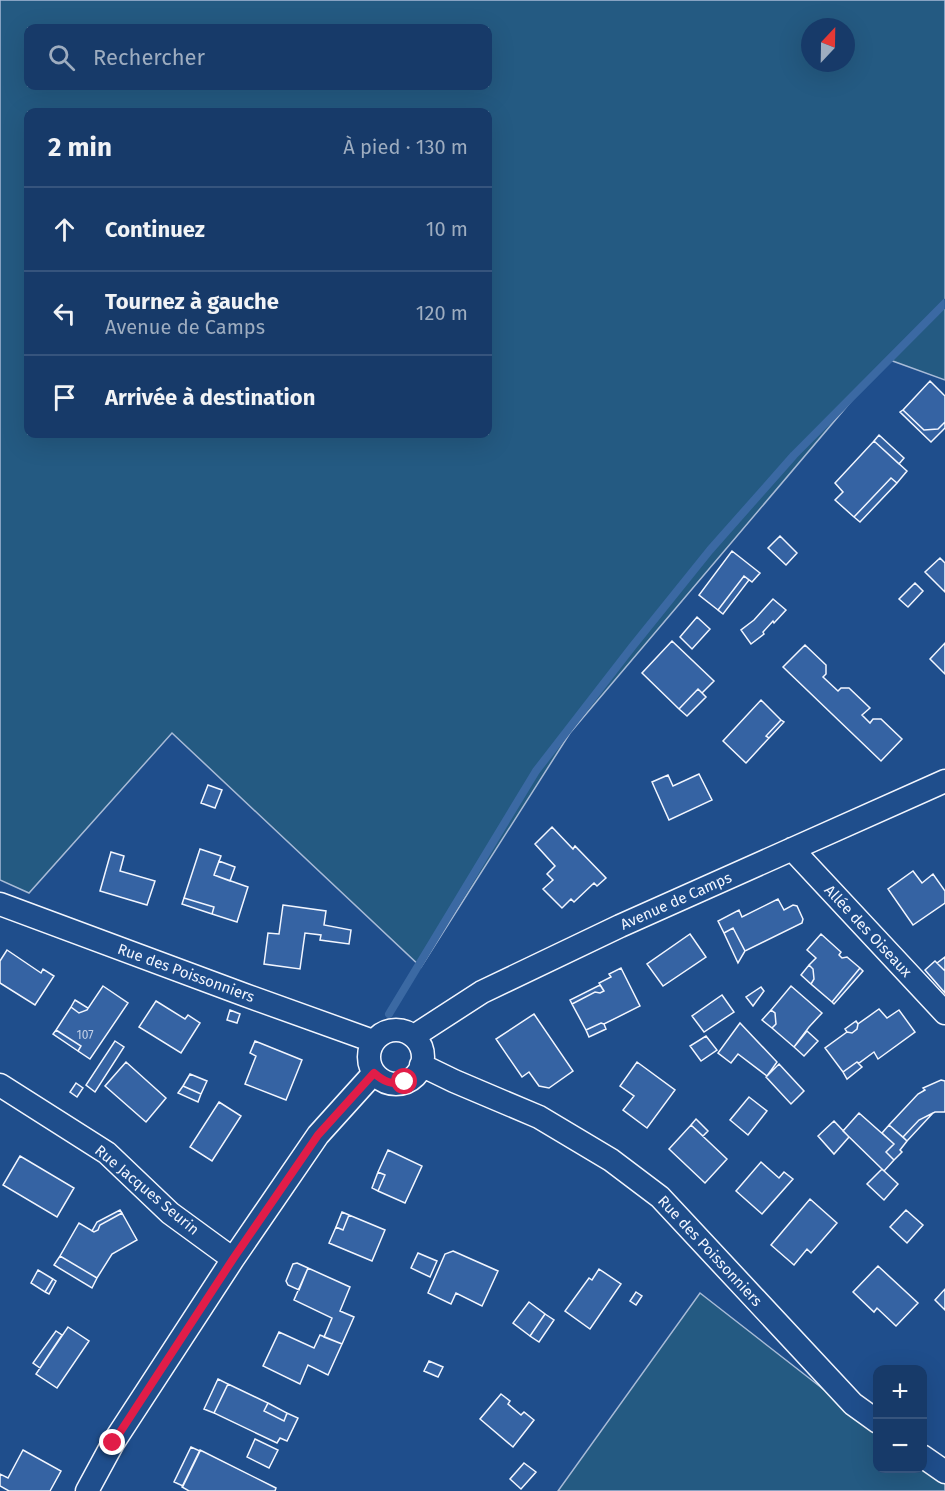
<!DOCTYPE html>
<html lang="fr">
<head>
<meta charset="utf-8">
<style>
  :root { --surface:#173a69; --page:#244571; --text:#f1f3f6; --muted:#9eadc0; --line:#36547d }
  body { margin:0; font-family:"Fira Sans",sans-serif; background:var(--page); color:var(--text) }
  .controls { position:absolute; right:18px; bottom:18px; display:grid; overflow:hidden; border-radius:12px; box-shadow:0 6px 24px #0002 }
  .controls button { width:54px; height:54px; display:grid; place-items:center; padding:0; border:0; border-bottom:2px solid var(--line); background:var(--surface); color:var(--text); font:30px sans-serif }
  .compass { position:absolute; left:801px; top:18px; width:54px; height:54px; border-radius:50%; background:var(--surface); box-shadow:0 6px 24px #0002; rotate:22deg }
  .stop { position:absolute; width:18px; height:18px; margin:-14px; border:4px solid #e11d48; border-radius:50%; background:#fff }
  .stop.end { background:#e11d48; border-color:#fff; box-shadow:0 2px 6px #0008 }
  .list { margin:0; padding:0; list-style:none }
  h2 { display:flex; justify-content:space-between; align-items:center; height:78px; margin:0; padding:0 24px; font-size:26px }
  h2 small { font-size:20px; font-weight:400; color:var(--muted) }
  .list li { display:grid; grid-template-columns:39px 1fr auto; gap:18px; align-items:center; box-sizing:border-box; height:84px; padding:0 24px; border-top:2px solid var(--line) }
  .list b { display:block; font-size:22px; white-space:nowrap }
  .list p { margin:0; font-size:20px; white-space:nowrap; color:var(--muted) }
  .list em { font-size:20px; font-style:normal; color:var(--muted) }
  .icon { flex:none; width:33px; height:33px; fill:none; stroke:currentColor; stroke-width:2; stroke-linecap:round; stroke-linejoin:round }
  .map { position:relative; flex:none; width:945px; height:1491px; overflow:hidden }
  .search { position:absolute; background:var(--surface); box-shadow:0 6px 24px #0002; left:24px; top:24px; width:468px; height:66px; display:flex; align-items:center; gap:15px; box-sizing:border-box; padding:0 21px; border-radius:12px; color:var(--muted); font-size:22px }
  .panel { position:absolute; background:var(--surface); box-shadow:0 6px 24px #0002; left:24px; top:108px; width:468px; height:330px; border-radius:12px }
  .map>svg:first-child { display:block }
</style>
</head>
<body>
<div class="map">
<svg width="945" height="1491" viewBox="0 0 945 1491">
  <rect width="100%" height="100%" fill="#1f4e8c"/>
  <path fill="#245a82" stroke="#a8bbd7" stroke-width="1.5" fill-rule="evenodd" d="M 0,0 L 945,0 L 945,380 L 887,359 L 570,733 L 421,967 L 172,733 L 29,893 L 0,880 ZM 810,27 L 846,27 L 846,63 L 810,63 ZM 28,28 L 488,28 L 488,86 L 28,86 ZM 28,112 L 488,112 L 488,434 L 28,434 Z
    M 700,1293 L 877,1431 L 878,1468 L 922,1468 L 945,1483 L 945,1491 L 558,1491 Z"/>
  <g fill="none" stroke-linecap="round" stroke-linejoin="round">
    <path stroke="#3b69a3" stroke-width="8" d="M 389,1014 L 536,771 L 632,647 L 710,550 L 794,455 L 945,303"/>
  </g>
  <path fill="#3563a3" stroke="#f2f6ff" stroke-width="1.5" d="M 930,381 L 945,396 L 945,422 L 938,429 L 924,430 L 903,410 Z
    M 903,410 L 924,430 L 938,429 L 945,422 L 945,428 L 931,442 L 900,412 Z
    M 879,435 L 904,458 L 899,464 L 874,441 Z
    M 874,441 L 907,471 L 897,483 L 891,478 L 854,517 L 835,500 L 843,492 L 835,483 Z
    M 891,478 L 897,483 L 860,522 L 854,517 Z
    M 780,536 L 797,553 L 786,565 L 768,548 Z
    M 732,551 L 760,573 L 752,582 L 744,576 L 718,610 L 699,595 Z
    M 940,558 L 945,563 L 945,592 L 925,572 Z
    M 744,576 L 749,580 L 723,614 L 718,610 Z
    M 915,583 L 923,591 L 908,607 L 899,599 Z
    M 773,599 L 786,610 L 774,623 L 773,621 L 763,632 L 764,634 L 751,644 L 741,630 L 754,620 Z
    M 697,617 L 710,629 L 692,649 L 680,637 Z
    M 672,641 L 714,681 L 702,693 L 698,689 L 679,709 L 642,673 Z
    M 945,643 L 945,674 L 930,659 Z
    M 805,645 L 826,665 L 826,674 L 823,677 L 838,691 L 841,688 L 849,688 L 870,708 L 862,715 L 870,723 L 873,719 L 881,719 L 902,739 L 881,761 L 783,667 Z
    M 698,689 L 706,697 L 687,716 L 679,709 Z
    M 761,700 L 781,720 L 766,736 L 769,738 L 746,763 L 723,741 Z
    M 781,720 L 784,722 L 769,738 L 766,736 Z
    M 699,774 L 712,800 L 669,820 L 652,782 L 668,775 L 673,786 Z
    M 208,785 L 222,790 L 215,808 L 201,803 Z
    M 552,827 L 573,849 L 575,846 L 606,878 L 597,886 L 594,883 L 574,902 L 571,899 L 562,908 L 543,889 L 553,880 L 547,874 L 555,866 L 535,844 Z
    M 200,849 L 221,856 L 214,875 L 248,887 L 237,922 L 212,914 L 214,907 L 184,898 Z
    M 111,852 L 124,856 L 120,871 L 155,881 L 147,905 L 100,891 Z
    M 219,861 L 235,867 L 230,881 L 214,875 Z
    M 913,871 L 922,883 L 933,874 L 945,891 L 945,903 L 913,925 L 888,889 Z
    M 184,898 L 214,907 L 212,914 L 182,904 Z
    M 778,899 L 784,910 L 793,905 L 797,906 L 803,919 L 802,923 L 745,951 L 733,928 L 724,933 L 718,921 L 739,910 L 742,917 Z
    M 283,905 L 326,911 L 324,925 L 351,930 L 349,944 L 320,940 L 321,935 L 305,933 L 300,969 L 264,964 L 268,933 L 279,934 Z
    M 733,928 L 745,951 L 738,963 L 724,933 Z
    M 690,934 L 706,957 L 663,986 L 647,964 Z
    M 821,934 L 841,952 L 839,955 L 842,958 L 847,957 L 860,968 L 832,1002 L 811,984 L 814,979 L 813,969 L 809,965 L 816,958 L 807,950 Z
    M 7,950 L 41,973 L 43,969 L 54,976 L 35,1005 L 0,983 L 0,961 Z
    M 945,957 L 945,971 L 937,963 Z
    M 935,961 L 945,971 L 945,993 L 925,970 Z
    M 809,965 L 813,969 L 814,979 L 811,984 L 801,975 Z
    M 621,968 L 640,1006 L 604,1024 L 601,1023 L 586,1030 L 572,1004 L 595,992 L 600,993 L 604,991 L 599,983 L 611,977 L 609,974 Z
    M 860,968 L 863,971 L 834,1004 L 832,1002 Z
    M 600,985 L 604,991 L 600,993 L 595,992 L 572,1004 L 570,1000 Z
    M 103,986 L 128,1003 L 90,1059 L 78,1051 L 81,1046 L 56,1030 L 71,1007 L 79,1013 L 87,1010 Z
    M 791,986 L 822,1013 L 809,1027 L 794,1047 L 772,1028 L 776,1024 L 775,1013 L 771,1010 Z
    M 761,987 L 764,991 L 753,1006 L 746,997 Z
    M 722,995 L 734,1012 L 704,1032 L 692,1016 Z
    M 75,1000 L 88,1008 L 87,1010 L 79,1013 L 71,1007 Z
    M 156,1001 L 185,1019 L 188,1015 L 200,1023 L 181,1053 L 139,1027 Z
    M 879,1009 L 887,1018 L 899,1010 L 915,1032 L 878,1059 L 874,1052 L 859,1063 L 857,1062 L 843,1072 L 825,1048 L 847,1032 L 852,1033 L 857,1029 L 858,1024 Z
    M 230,1010 L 240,1014 L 237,1023 L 227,1020 Z
    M 771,1010 L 775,1013 L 776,1024 L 772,1028 L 762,1020 Z
    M 534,1014 L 573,1071 L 549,1088 L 539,1086 L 529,1072 L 522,1077 L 496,1039 Z
    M 856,1021 L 858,1024 L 857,1029 L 852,1033 L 847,1032 L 845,1029 Z
    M 601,1023 L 604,1024 L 606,1029 L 589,1037 L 586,1030 Z
    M 740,1023 L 777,1062 L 767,1076 L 738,1054 L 731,1063 L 718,1053 Z
    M 56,1030 L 81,1046 L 78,1051 L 53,1034 Z
    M 807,1031 L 818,1041 L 804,1056 L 794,1047 Z
    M 706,1036 L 717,1050 L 701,1061 L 690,1046 Z
    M 115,1041 L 124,1047 L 95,1092 L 86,1085 Z
    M 255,1041 L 302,1060 L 286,1100 L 245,1084 L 256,1056 L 250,1053 Z
    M 126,1062 L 166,1098 L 146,1122 L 105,1086 Z
    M 637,1062 L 675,1090 L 647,1128 L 623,1110 L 634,1096 L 620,1086 Z
    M 857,1062 L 862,1067 L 847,1079 L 843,1072 Z
    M 779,1064 L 804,1091 L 791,1104 L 766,1077 Z
    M 190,1074 L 207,1081 L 201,1094 L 183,1086 Z
    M 941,1080 L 945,1081 L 945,1112 L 935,1112 L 919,1120 L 903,1137 L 889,1125 L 918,1094 L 925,1090 L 923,1088 Z
    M 76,1083 L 83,1088 L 77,1097 L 70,1092 Z
    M 183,1086 L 201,1094 L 198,1102 L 178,1093 Z
    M 749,1097 L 767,1111 L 748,1135 L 730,1120 Z
    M 219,1102 L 241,1116 L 212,1161 L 190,1147 Z
    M 859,1113 L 894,1144 L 886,1152 L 894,1160 L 884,1171 L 843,1131 Z
    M 933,1113 L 907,1141 L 903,1137 L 919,1120 Z
    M 696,1119 L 708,1131 L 703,1136 L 691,1125 Z
    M 834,1121 L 849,1137 L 834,1154 L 818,1136 Z
    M 691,1125 L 727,1159 L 705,1183 L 669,1149 Z
    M 889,1125 L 907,1141 L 900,1150 L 902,1152 L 894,1160 L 886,1152 L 894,1144 L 882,1133 Z
    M 388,1150 L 422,1166 L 405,1203 L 378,1191 L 385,1175 L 378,1172 Z
    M 20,1156 L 74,1188 L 57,1217 L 3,1185 Z
    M 761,1162 L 779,1178 L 784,1172 L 793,1179 L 762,1214 L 736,1191 Z
    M 882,1169 L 898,1184 L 884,1200 L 867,1184 Z
    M 378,1172 L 385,1175 L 378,1191 L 372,1188 Z
    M 810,1199 L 837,1223 L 811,1253 L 807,1249 L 794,1265 L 771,1245 Z
    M 120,1210 L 122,1213 L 100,1225 L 98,1230 L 94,1232 L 92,1231 L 97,1222 Z
    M 906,1210 L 923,1225 L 907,1243 L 890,1227 Z
    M 342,1212 L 349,1215 L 343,1230 L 336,1227 Z
    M 122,1213 L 137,1240 L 112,1254 L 97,1278 L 60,1256 L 79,1223 L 94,1232 L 98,1230 L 100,1225 Z
    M 349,1215 L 385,1230 L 372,1261 L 329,1243 L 336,1227 L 343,1230 Z
    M 453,1251 L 498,1271 L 482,1306 L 456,1293 L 451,1304 L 428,1293 L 445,1254 Z
    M 418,1253 L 437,1261 L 430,1277 L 411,1268 Z
    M 60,1256 L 97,1278 L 92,1288 L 54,1265 Z
    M 297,1263 L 308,1268 L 299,1290 L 288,1285 L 286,1281 L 293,1264 Z
    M 878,1266 L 918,1303 L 896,1326 L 877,1308 L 874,1312 L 853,1292 Z
    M 308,1268 L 350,1287 L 340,1311 L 354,1317 L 342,1344 L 324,1337 L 332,1318 L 294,1300 Z
    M 599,1269 L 621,1284 L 590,1329 L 565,1311 L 589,1278 L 592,1280 Z
    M 38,1270 L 53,1279 L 45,1292 L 31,1283 Z
    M 53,1279 L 56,1281 L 49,1294 L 45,1292 Z
    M 945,1289 L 945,1310 L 935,1300 Z
    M 636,1292 L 642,1296 L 636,1305 L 630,1301 Z
    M 529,1302 L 545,1314 L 530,1336 L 513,1323 Z
    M 545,1314 L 554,1320 L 539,1342 L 530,1336 Z
    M 68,1327 L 89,1341 L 57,1388 L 36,1374 Z
    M 56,1331 L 62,1335 L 40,1368 L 33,1363 Z
    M 279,1332 L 314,1348 L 320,1335 L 342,1344 L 328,1375 L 308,1365 L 300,1384 L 263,1366 Z
    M 429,1361 L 443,1367 L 438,1377 L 424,1371 Z
    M 218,1379 L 228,1384 L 214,1413 L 204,1409 Z
    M 228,1384 L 268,1403 L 264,1411 L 284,1421 L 287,1413 L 298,1418 L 287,1441 L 280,1438 L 277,1443 L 214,1413 Z
    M 501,1394 L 510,1401 L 508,1404 L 521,1415 L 524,1412 L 534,1420 L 513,1447 L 480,1419 Z
    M 268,1403 L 287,1413 L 284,1421 L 264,1411 Z
    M 255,1439 L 278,1450 L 269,1468 L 247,1457 Z
    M 191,1447 L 200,1451 L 183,1486 L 174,1482 Z
    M 23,1450 L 61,1471 L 50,1491 L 9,1491 L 0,1486 L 0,1474 L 8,1478 Z
    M 200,1450 L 276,1488 L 275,1491 L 189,1491 L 182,1487 Z
    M 524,1463 L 536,1472 L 521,1489 L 510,1479 Z"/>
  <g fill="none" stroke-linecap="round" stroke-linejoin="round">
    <defs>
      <path id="street" d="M 792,849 L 945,1013
        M 0,904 L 245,995 L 373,1041
        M369 1057a27 27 0 1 1 54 0a27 27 0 1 1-54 0Z
        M 414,1036 L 482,992 L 620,926 L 945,781
        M 421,1065 L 454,1081 L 539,1117 L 611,1160 L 660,1197 L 853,1404 L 878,1422
        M 0,1085 L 107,1153 L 170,1213 L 233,1259
        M 922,1456 L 945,1472
        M 87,1491 L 113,1443 L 233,1259 L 318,1135 L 374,1073"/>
    </defs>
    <use href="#street" stroke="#f2f6ff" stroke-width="25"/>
    <use href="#street" stroke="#1f4e8c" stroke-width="22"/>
  </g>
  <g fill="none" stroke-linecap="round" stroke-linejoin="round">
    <path stroke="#e11d48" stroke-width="8" d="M 113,1443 L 233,1259 L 318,1135 L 374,1073 C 384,1082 392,1085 405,1082"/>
  </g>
  <g text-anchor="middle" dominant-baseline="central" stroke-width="4.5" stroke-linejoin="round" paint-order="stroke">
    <g font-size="12" fill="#c3d1e8">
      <text x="85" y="1035">107</text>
    </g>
    <g font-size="15" fill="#f2f6ff" stroke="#1f4e8c">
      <text transform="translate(676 901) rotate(-24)">Avenue de Camps</text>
      <text transform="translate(868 931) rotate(47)">Allée des Oiseaux</text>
      <text transform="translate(186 973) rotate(20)">Rue des Poissonniers</text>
      <text transform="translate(147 1190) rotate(40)">Rue Jacques Seurin</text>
      <text transform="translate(710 1251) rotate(47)">Rue des Poissonniers</text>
    </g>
  </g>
</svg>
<div class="controls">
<button>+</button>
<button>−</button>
</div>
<svg class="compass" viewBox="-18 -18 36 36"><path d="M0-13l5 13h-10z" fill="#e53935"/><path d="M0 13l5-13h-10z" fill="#9eadc0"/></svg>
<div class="stop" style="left:405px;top:1082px"></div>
<div class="stop end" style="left:113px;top:1443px"></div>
<div class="search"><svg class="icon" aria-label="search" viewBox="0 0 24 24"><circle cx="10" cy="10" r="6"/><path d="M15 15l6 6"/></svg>Rechercher</div>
<section class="panel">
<h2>2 min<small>À pied · 130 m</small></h2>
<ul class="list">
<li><svg class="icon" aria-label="ahead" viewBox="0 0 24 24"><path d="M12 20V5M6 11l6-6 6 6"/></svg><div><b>Continuez</b></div><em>10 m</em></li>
<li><svg class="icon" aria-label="left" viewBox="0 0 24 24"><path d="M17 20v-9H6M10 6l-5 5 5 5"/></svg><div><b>Tournez à gauche</b><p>Avenue de Camps</p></div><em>120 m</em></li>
<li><svg class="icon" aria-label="arrive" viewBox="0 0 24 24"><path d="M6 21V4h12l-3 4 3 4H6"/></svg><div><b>Arrivée à destination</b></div></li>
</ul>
</section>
</div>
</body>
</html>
